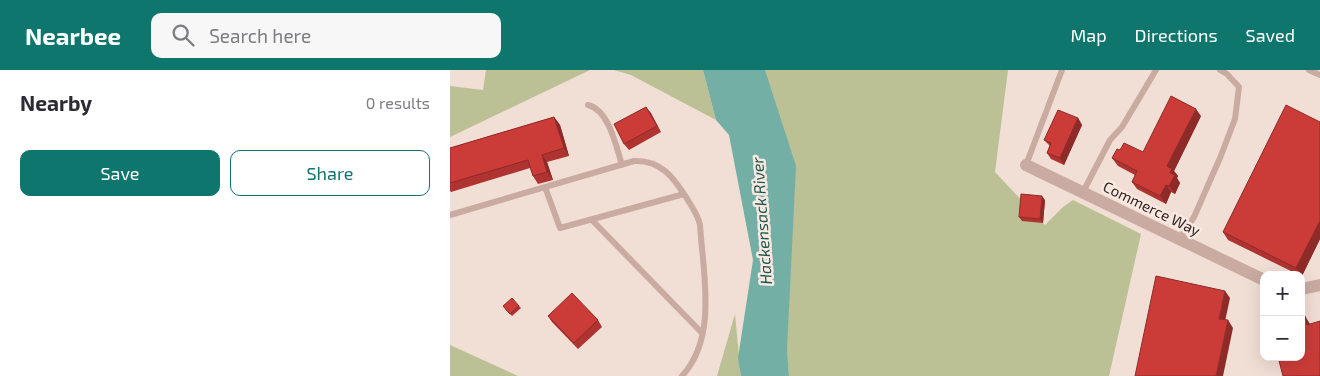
<!DOCTYPE html>
<html lang="en">
<head>
<meta charset="utf-8">
<style>
  :root { --surface:#fff; --page:#f7f7f7; --text:#2b2b33; --muted:#7c7c81; --line:#e1e1e2; --accent:#0f766e }
  body { margin:0; font-family:"Exo 2",sans-serif; background:var(--page); color:var(--text) }
  .controls { position:absolute; right:15px; bottom:15px; display:grid; overflow:hidden; border-radius:10px; box-shadow:0 5px 20px #0002 }
  .controls button { width:45px; height:45px; display:grid; place-items:center; padding:0; border:0; border-bottom:1px solid var(--line); background:var(--surface); color:var(--text); font:25px sans-serif }
  .list { margin:0; padding:0; list-style:none }
  h2 { display:flex; justify-content:space-between; align-items:center; height:65px; margin:0; padding:0 20px; font-size:21px }
  h2 small { font-size:16px; font-weight:400; color:var(--muted) }
  .actions { display:flex; gap:10px; padding:15px 20px }
  .actions a { flex:1; padding:11px 0; border:1px solid var(--accent); border-radius:10px; text-align:center; font-size:18px; color:var(--accent) }
  .actions .main { background:var(--accent); color:#fff }
  .icon { flex:none; width:28px; height:28px; fill:none; stroke:currentColor; stroke-width:2; stroke-linecap:round; stroke-linejoin:round }
  .map { position:relative; flex:none; width:870px; height:306px; overflow:hidden }
  header { display:flex; align-items:center; gap:30px; box-sizing:border-box; height:70px; padding:0 25px; background:var(--accent); color:#fff }
  header strong { font-size:24px }
  nav { display:flex; gap:28px; margin-inline-start:auto; font-size:18px }
  .search { width:350px; height:45px; background:var(--page); display:flex; align-items:center; gap:12px; box-sizing:border-box; padding:0 18px; border-radius:10px; color:var(--muted); font-size:19px }
  main { display:flex }
  aside { flex:1; background:var(--surface) }
  .map>svg:first-child { display:block }
</style>
</head>
<body>
<header>
<strong>Nearbee</strong>
<div class="search"><svg class="icon" aria-label="search" viewBox="0 0 24 24"><circle cx="10" cy="10" r="6"/><path d="M15 15l6 6"/></svg>Search here</div>
<nav><a>Map</a><a>Directions</a><a>Saved</a></nav>
</header>
<main>
<aside>
<h2>Nearby<small>0 results</small></h2>
<ul class="list">
</ul>
<div class="actions"><a class="main">Save</a><a>Share</a></div>
</aside>
<div class="map">
<svg width="870" height="306" viewBox="0 0 870 306">
  <rect width="100%" height="100%" fill="#f1ded5"/>
  <path fill="#bcc095" d="M 36,0 L 140,0 L 0,67 L 0,16 L 33,20 Z
    M 164,0 L 253,0 L 266,50 L 181,5 Z
    M 315,0 L 558,0 L 545,102 L 595,155 L 613,137 L 623,130 L 691,164 L 659,306 L 339,306 Z
    M 285,244 L 291,306 L 267,306 Z
    M 0,275 L 68,306 L 0,306 Z"/>
  <path fill="#73afa5" d="M 253,0 L 315,0 L 346,96 L 337,279 L 339,306 L 291,306 L 288,288 L 303,190 L 279,65 L 266,50 Z"/>
  <g fill="none" stroke-linecap="round" stroke-linejoin="round">
    <path stroke="#c9aba1" stroke-width="6" d="M 859,0 L 870,5
      M 138,35 C 159,40 166,76 172,95
      M 576,95 L 612,0
      M 95,117 L 110,158 L 234,124
      M 633,122 L 660,70 L 672,57 L 706,0
      M 0,145 L 184,91 C 211,90 223,107 236,127 C 241,136 248,144 250,155 C 253,203 268,267 232,306
      M 142,150 L 252,263
      M 729,169 L 744,147 L 770,88 L 785,49 L 789,17 L 777,4 L 770,0"/>
    <path stroke="#c9aba1" stroke-width="12" d="M 576,95 L 814,210
      M 851,219 L 870,215"/>
  </g>
  <path fill="#af3431" d="M 196,37 L 211,62 L 179,80 L 174,74 Z
    M 751,46 L 724,101 L 728,106 L 727,108 L 730,113 L 725,124 L 721,122 L 716,134 L 687,119 L 682,112 L 685,105 L 668,96 L 662,88 L 670,80 L 693,82 Z
    M 104,47 L 110,55 L 119,86 L 97,92 L 103,110 L 88,114 L 83,106 L 80,98 L 1,122 L 0,121 L 0,78 Z
    M 628,48 L 632,55 L 614,95 L 601,89 L 597,83 L 600,76 L 594,70 Z
    M 870,52 L 870,169 L 852,206 L 851,205 L 849,205 L 778,170 L 773,162 Z
    M 595,130 L 593,153 L 572,151 L 569,147 Z
    M 69,236 L 71,238 L 62,246 L 55,239 Z
    M 98,246 L 148,250 L 152,257 L 128,279 L 102,252 Z"/>
  <path fill="#8e2a28" d="M 196,37 L 201,43 L 211,62 L 207,56 Z
    M 746,39 L 751,46 L 724,101 L 728,106 L 727,108 L 730,113 L 725,124 L 719,116 L 720,103 L 717,96 Z
    M 104,47 L 110,55 L 119,86 L 114,78 Z
    M 628,48 L 632,55 L 614,95 L 610,88 Z
    M 92,85 L 97,92 L 103,110 L 97,102 Z
    M 716,115 L 721,122 L 716,134 L 710,126 Z
    M 592,126 L 595,130 L 593,153 L 590,149 Z
    M 870,151 L 870,169 L 852,206 L 846,198 Z
    M 775,221 L 780,228 L 774,256 L 769,249 Z
    M 855,246 L 860,254 L 857,255 Z
    M 778,250 L 783,258 L 773,306 L 766,306 Z"/>
  <path fill="#cb3c39" stroke="#8e2a28" d="M 721,26 L 746,39 L 717,96 L 722,99 L 720,103 L 725,105 L 719,116 L 716,115 L 710,126 L 682,112 L 687,101 L 662,88 L 667,79 L 670,80 L 674,73 L 693,82 Z
    M 836,35 L 870,52 L 870,151 L 846,198 L 773,162 Z
    M 196,37 L 207,56 L 174,74 L 164,54 Z
    M 608,40 L 628,48 L 610,88 L 597,83 L 601,73 L 594,70 Z
    M 104,47 L 114,78 L 92,85 L 97,102 L 83,106 L 78,90 L 0,113 L 0,78 Z
    M 571,124 L 592,126 L 590,149 L 569,147 Z
    M 706,206 L 775,221 L 769,249 L 778,250 L 766,306 L 685,306 Z
    M 122,223 L 148,250 L 124,273 L 98,246 Z
    M 62,228 L 69,236 L 60,244 L 53,236 Z
    M 851,243 L 855,246 L 857,255 L 870,251 L 870,306 L 833,306 L 828,287 L 851,287 Z"/>
  <g text-anchor="middle" dominant-baseline="central" stroke-width="5" stroke-linejoin="round" paint-order="stroke">
    <g font-size="15" fill="#332624" stroke="#f9e9e1">
      <text transform="translate(702 138) rotate(26)">Commerce Way</text>
    </g>
    <g font-size="16" font-style="italic" fill="#19564c" stroke="#f9e9e1">
      <text transform="translate(311 151) rotate(-94)">Hackensack River</text>
    </g>
  </g>
</svg>
<div class="controls">
<button>+</button>
<button>−</button>
</div>
</div>
</main>
</body>
</html>
